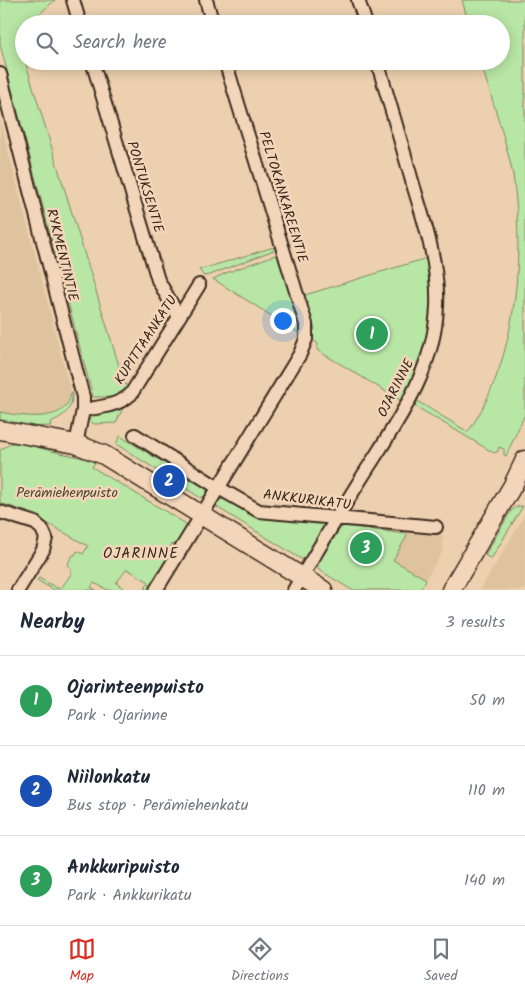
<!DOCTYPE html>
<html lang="en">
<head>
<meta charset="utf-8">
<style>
  :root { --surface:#fff; --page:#f6f6f7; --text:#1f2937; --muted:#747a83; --line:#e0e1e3; --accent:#d93025 }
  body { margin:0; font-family:Kalam,sans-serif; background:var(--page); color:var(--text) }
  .you { position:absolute; left:282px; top:320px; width:18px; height:18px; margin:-12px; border:4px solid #fff; border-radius:50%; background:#1a73e8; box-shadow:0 0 0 8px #1a73e833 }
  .badge { display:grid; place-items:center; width:32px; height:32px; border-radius:50%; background:var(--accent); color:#fff; font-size:16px; font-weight:700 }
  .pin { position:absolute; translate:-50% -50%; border:2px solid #fff; box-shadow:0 1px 5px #0006 }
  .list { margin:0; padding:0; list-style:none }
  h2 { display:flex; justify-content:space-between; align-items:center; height:65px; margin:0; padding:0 20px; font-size:21px }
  h2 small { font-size:16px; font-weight:400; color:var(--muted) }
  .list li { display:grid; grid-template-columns:32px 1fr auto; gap:15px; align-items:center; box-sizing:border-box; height:90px; padding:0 20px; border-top:1px solid var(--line) }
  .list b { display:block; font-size:19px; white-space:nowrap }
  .list p { margin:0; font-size:16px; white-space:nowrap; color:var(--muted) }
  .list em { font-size:16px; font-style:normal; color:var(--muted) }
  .icon { flex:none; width:28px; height:28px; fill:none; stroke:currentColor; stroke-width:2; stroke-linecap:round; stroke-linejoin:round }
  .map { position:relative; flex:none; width:525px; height:590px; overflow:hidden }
  .search { position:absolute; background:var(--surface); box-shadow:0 2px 12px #0003; left:15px; right:15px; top:15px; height:55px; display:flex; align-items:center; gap:12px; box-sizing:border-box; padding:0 18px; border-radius:28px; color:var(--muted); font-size:19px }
  .sheet { height:335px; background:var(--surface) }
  nav { display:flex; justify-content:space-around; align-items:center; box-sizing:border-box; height:70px; border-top:1px solid var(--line); background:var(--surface); font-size:14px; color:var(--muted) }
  nav a { display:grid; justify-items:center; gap:2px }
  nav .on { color:var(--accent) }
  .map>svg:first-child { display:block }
</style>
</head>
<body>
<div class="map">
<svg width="525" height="590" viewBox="0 0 525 590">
  <rect width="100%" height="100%" fill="#edd0af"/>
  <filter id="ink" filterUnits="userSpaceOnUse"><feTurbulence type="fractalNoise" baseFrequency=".02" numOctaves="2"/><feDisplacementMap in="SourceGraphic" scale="10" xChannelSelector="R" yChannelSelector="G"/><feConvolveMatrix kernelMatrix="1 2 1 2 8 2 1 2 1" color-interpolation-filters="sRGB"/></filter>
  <g filter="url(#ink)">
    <path fill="#dfc39e" d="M 0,120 L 71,393 L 65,407 L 46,416 L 28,416 L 0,412 Z
      M 525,515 L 525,590 L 480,590 Z
      M 404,533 L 444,536 L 442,542 L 444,549 L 426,579 L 393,560 L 407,536 Z"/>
    <path fill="#b8e6a5" stroke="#7a8862" d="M 0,0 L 55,0 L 28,24 L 24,24 L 24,27 L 17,34 L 24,61 L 25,61 L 124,382 L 128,388 L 122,397 L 93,397 L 0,44 Z
      M 462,0 L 525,0 L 525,414 L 506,456 L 504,455 L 504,449 L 499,447 L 498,451 L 494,453 L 415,406 L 417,401 L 468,432 C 517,361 525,259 513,175 C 505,137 492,99 480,61 L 501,61 L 501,24 L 469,24 Z
      M 274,247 L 274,250 L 210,275 L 204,276 L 199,270 Z
      M 275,255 L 279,255 L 300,322 L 302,335 L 213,279 L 226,273 Z
      M 427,258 L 432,284 L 431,323 L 425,348 L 423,349 L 404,397 L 402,397 L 400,400 L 317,350 L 318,344 L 311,338 L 312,333 L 315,329 L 301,291 L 303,290 L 305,295 Z
      M 71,393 L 72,393 C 73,409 64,417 50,422 L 51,426 L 27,427 L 0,423 L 0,412 C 21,416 67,425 71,393 Z
      M 123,408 L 116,423 L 94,424 L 90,421 L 90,417 L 96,413 Z
      M 120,436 L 205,488 L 207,490 L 207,494 L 201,498 L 116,444 Z
      M 12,443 C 26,443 38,448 52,451 C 67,455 80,456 95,462 L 92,467 L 188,525 L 177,545 L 172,544 L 169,548 L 173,551 L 150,590 L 144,590 L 149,582 L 127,569 L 116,583 L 126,590 L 108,590 L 94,583 L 91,587 L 96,590 L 54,590 L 37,580 L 39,578 L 57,588 L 62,587 L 71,574 L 71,568 L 67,565 L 73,555 L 75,555 L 77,551 L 83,554 L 88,546 L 45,522 L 37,515 L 0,503 L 0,450 Z
      M 225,499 L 325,523 L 326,524 L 306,559 L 303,560 L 215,506 L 219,500 Z
      M 523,506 L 491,559 L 485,555 L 511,511 L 516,507 Z
      M 344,526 L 406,534 L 407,536 L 393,560 L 426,579 L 424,584 L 419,590 L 352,590 L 319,570 L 317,567 L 317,564 L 340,529 Z"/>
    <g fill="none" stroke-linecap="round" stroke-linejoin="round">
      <defs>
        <path id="street" d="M 73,0 L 80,24
          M 206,0 L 213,24
          M 358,0 L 366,24
          M 92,61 L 158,280 L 179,317
          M 0,74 L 83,397 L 83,410 L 76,444
          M 83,410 C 100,407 118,406 131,394 L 199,285
          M 135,435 L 217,487 L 259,511 L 436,527
          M 0,512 L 35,523 L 42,529 L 46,538 L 43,550 L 18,590
          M 156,590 L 300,354 L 306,339 L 306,324 L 225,61
          M 294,590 C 317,551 340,512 364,474 C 397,422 435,370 437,306 C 439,264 424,221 412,181 C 401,141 389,101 377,61"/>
        <path id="secondary" d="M 0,430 L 76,444 L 104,455 L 323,590
          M 451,590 L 513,485 L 525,460"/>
      </defs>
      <use href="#street" stroke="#3b2a1e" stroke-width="16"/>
      <use href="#secondary" stroke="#3b2a1e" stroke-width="21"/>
      <use href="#street" stroke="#f3d6b9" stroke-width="12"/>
      <use href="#secondary" stroke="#f3d6b9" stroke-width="18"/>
    </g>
  </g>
  <g text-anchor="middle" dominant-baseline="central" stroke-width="5" stroke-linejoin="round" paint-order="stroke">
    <g font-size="14" fill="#3b2a1e" stroke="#f3d6b9">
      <text transform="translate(145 187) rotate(73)">PONTUKSENTIE</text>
      <text transform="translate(283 197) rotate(73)">PELTOKANKAREENTIE</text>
      <text transform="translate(62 255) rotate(76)">RYKMENTINTIE</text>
      <text transform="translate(146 340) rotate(-57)">KUPITTAANKATU</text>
      <text transform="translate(396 388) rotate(-63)">OJARINNE</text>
      <text transform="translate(307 500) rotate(7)">ANKKURIKATU</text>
    </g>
    <g font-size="14" fill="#4e4632" stroke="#f3d6b9">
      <text x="67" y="493">Perämiehenpuisto</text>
    </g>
    <g font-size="15" letter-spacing="1" fill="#3b2a1e" stroke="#f3d6b9">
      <text x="141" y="554">OJARINNE</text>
    </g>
  </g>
</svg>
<div class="you"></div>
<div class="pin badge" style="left:372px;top:334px;background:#2e9e5b">1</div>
<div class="pin badge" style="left:169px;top:481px;background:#1a4fb4">2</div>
<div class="pin badge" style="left:366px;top:548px;background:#2e9e5b">3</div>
<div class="search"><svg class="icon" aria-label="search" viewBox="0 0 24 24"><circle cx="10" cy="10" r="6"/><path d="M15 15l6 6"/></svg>Search here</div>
</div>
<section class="sheet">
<h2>Nearby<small>3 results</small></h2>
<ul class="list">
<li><span class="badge" style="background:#2e9e5b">1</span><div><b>Ojarinteenpuisto</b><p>Park · Ojarinne</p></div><em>50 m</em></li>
<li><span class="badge" style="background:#1a4fb4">2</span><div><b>Niilonkatu</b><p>Bus stop · Perämiehenkatu</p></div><em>110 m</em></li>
<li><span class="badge" style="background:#2e9e5b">3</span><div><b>Ankkuripuisto</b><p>Park · Ankkurikatu</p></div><em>140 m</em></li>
</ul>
</section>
<nav>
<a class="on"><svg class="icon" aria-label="map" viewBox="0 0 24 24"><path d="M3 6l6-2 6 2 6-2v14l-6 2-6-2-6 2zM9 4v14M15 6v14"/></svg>Map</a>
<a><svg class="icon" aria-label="directions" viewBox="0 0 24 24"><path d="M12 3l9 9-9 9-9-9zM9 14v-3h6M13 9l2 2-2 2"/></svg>Directions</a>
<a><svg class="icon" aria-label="saved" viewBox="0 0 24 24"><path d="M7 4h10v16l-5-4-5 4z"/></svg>Saved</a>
</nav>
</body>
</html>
